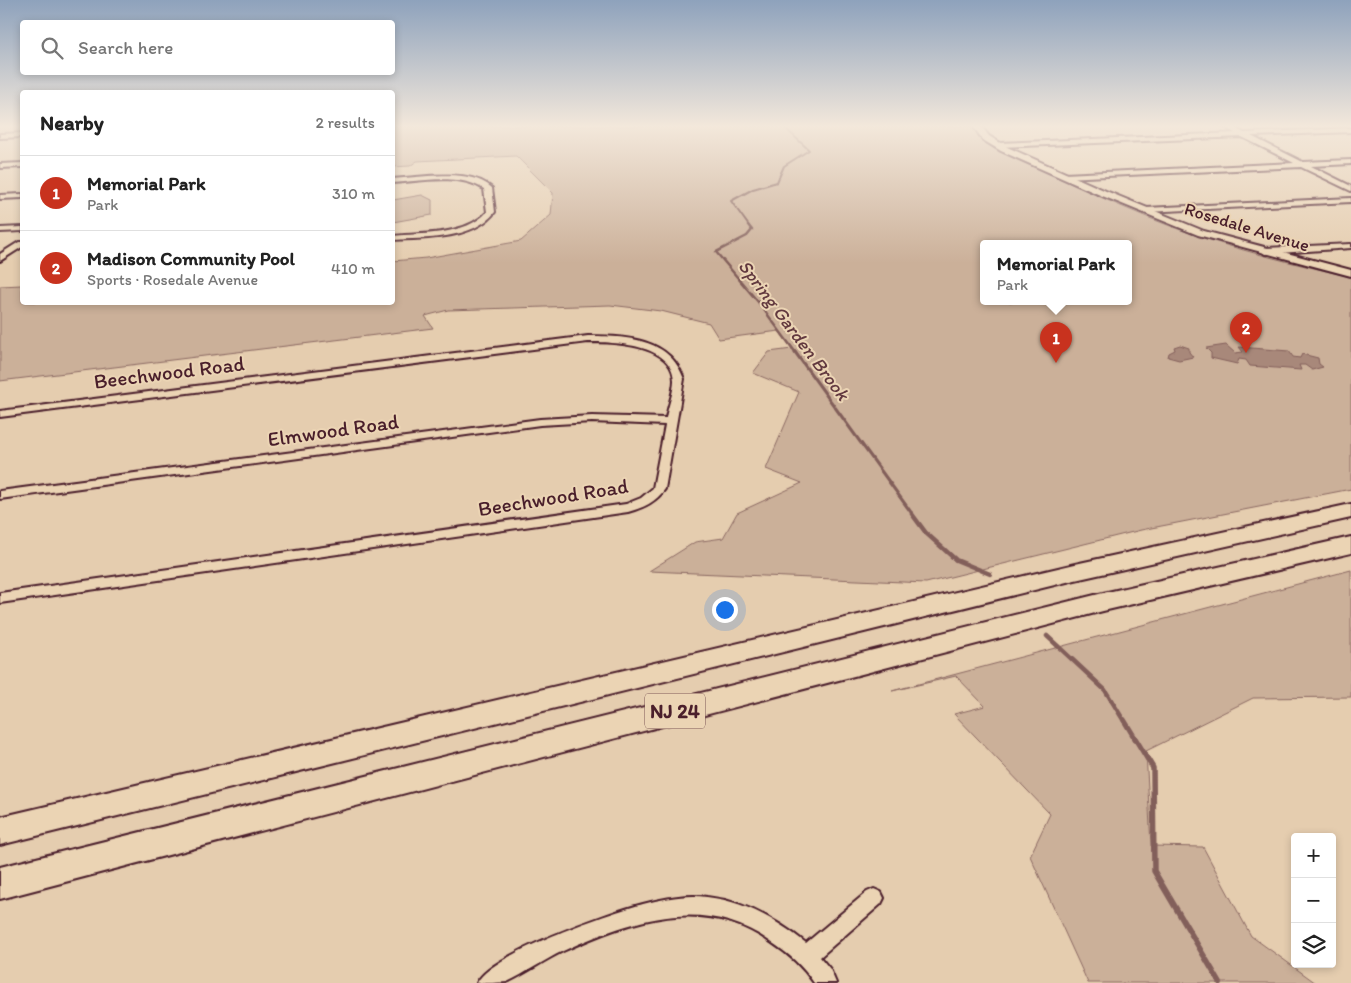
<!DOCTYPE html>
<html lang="en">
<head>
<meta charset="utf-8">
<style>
  :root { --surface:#fff; --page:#f2f2f2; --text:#222; --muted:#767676; --line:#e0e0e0; --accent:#c8321e }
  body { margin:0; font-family:Itim,sans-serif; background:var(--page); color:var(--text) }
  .controls { position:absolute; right:15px; bottom:15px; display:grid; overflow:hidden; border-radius:5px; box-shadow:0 2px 8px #0003 }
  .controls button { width:45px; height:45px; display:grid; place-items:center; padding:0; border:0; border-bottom:1px solid var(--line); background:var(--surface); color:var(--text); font:25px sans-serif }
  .you { position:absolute; left:724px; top:609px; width:18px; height:18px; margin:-12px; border:4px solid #fff; border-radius:50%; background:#1a73e8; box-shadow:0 0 0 8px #1a73e833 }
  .badge { display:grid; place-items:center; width:32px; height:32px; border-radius:50%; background:var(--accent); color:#fff; font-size:16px; font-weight:700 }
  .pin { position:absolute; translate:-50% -41px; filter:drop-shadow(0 1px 2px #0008) }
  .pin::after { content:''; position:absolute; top:26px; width:18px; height:15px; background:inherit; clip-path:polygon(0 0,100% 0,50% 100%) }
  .popup { position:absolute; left:980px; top:240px; width:152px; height:65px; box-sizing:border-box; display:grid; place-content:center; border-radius:5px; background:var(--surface); filter:drop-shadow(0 1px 4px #0005); font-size:16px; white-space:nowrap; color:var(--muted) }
  .popup b { font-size:19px; color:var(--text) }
  .popup::after { content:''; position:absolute; left:50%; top:100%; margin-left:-10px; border:10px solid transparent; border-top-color:var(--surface) }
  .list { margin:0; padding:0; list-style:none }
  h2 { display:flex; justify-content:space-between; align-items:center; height:65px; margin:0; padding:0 20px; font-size:21px }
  h2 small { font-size:16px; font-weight:400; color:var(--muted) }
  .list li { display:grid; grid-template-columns:32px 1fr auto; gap:15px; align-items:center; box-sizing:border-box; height:75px; padding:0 20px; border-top:1px solid var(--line) }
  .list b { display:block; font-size:19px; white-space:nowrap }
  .list p { margin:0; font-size:16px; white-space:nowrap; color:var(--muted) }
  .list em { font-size:16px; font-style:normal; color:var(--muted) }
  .icon { flex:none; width:28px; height:28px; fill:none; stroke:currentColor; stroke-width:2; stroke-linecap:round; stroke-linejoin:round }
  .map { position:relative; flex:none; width:1351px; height:983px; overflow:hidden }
  .search { position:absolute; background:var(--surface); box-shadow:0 2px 8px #0003; left:20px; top:20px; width:375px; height:55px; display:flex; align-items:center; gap:12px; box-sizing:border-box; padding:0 18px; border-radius:5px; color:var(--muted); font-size:19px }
  .panel { position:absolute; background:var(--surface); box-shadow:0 2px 8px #0003; left:20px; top:90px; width:375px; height:215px; border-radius:5px }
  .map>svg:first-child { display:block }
</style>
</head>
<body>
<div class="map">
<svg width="1351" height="983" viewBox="0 0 1351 983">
  <rect width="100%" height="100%" fill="#e5cdaf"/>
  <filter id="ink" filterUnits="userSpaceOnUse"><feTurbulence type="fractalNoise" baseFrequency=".02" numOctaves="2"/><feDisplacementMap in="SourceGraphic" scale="10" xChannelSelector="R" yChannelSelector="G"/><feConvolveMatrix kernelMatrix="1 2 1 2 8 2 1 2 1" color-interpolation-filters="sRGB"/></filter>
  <g filter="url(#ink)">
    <path fill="#cbb099" stroke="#8a6862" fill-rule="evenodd" d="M 393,126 L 974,126 L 981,138 L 987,142 L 983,142 C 1055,176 1128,213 1204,238 C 1252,254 1302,265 1351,277 L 1351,489 L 1141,530 L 926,583 L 649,571 L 695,542 L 723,538 L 737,513 L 802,483 L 766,469 L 799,392 L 753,373 L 769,352 L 792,349 L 779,331 L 719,339 L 709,323 L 661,311 L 610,305 L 448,310 L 425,316 L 433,328 L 0,381 L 0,286 L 22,285 L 22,302 L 392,302 L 393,261 L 426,258 L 521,241 L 551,215 L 553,193 L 516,156 L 417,161 L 410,166 L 393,167 ZM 984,244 L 1128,244 L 1128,302 L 984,302 Z
      M 422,195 L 432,200 L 432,215 L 393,222 L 393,200 Z
      M 1351,570 L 1351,697 L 1253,698 L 1146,751 L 1151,846 L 1203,847 L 1251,936 L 1316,983 L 1088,983 L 1030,856 L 1050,814 L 954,714 L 985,706 L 956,676 L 892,691 Z"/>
    <path fill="#a8887a" stroke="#825e5a" d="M 1180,345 L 1189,348 L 1189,352 L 1193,357 L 1179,360 L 1168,357 L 1169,353 L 1175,350 L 1174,347 Z
      M 1226,345 L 1235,353 L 1243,352 L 1239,347 L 1289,351 L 1293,357 L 1300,358 L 1302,354 L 1318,358 L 1319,364 L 1323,367 L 1312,370 L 1305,365 L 1299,365 L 1301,370 L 1250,366 L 1246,360 L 1239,359 L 1237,364 L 1211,358 L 1211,353 L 1206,348 Z"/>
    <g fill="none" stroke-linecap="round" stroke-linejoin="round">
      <path stroke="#825e5a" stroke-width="2" d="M 749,226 L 731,201 L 753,189 L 777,182 L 784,166 L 809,150 L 783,126"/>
      <path stroke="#825e5a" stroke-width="2.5" d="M 748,225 L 752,230 L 747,236 L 716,252 L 759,303 L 796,353"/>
      <path stroke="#825e5a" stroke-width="3" d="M 795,352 L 913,515"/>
      <path stroke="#825e5a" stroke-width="4.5" d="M 912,514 L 926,533 L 956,560 L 990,574
        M 1047,636 L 1105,690 L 1124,721"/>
      <path stroke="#825e5a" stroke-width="5.5" d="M 1124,720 L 1153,768 L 1154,871 L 1220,983"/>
      <defs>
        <path id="minor" d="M 1223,126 L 1231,126 L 1244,133 L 1351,128 L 1351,132 L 1251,136 L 1303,162 L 1351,160 L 1351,164 L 1311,166 L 1351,186 L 1351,191 L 1301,167 L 1064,178 L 1060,176 L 1064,174 L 1294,163 L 1242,137 L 998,147 L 995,145 L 998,143 L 1235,133 Z
          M 22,133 L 22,137 L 0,138 L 0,134 Z
          M 22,163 L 22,167 L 0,168 L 0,164 Z
          M 428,176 C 449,175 475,173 492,188 L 495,212 C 473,240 425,238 392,240 L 392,236 C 422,233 466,236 487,212 L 484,189 C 458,173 422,181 392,183 L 392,179 Z
          M 22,194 L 22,198 L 0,199 L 0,195 Z
          M 1351,198 L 1351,202 L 1146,212 L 1142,210 L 1146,208 Z
          M 22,227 L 22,231 L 0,232 L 0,228 Z
          M 19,242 L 22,242 L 22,247 L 0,261 L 0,254 Z
          M 1351,244 L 1351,248 L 1265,254 L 1261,251 L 1265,248 Z
          M 588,336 C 626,336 670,338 684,379 L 665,489 C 656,502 643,508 628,512 L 0,603 L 0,593 L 626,504 L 641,498 L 653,488 L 665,425 L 592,422 L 540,425 L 0,499 L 0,491 L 540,419 L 592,416 L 666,418 C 668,406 674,392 674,380 C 673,344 613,342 588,342 L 0,417 L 0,411 Z
          M 874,889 L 881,892 L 884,898 L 881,904 L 820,957 L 830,969 L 836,983 L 814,983 C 803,966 788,953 771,942 C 704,894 631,920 563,951 C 544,960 526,973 507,982 C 499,983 485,983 477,983 C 489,955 611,912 643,904 C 663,899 686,894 707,897 C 744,901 777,920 806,943 L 867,892 Z"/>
        <path id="tertiary" d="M 973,126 L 981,126 L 989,136 L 1007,147 L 1106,191 L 1204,231 L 1351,270 L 1351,276 L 1198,235 L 1100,195 L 1001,151 L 983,140 Z"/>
        <path id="motorway" d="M 1351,504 L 1351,518 L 1075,580 L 0,845 L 0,817 L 1075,564 Z
          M 1351,537 L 1351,553 L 1103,611 L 0,899 L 0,867 L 1103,593 Z"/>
      </defs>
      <use href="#minor" stroke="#4a1f2b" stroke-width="4"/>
      <use href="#tertiary" stroke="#4a1f2b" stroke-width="4"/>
      <use href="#motorway" stroke="#4a1f2b" stroke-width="4"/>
      <use href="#minor" fill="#ebd4b4" fill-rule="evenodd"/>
      <use href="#tertiary" fill="#ebd4b4" fill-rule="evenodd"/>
      <use href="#motorway" fill="#ebd4b4" fill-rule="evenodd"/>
    </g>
  </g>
  <linearGradient id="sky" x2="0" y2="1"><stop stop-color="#8ea2bc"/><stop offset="0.48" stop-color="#f3e8db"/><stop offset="1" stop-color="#f3e8db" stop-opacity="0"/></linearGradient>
  <rect width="1351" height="263" fill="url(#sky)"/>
  <g text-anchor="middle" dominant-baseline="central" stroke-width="4" stroke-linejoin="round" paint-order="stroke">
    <g font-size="18" fill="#4a1f2b" stroke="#ebd4b4">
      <text transform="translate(1247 227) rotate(17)">Rosedale Avenue</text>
    </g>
    <g font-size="19" font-style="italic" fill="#62393f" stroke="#ebd4b4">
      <text transform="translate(794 330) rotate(53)">Spring Garden Brook</text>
    </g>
    <rect fill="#ebd4b4" stroke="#7a5554" stroke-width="1" x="645" y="693.5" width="60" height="35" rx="4"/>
    <g font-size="20" font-weight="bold" fill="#4a1f2b">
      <text x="675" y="711">NJ 24</text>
    </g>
    <g font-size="21" fill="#4a1f2b" stroke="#ebd4b4">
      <text transform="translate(169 372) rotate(-7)">Beechwood Road</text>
      <text transform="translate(333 430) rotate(-8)">Elmwood Road</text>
      <text transform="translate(553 497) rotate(-9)">Beechwood Road</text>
    </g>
  </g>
</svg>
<div class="controls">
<button>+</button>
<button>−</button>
<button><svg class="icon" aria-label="layers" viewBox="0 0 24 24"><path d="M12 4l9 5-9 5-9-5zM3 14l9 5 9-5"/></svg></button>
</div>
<div class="you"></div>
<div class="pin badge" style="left:1056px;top:363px">1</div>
<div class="popup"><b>Memorial Park</b>Park</div>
<div class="pin badge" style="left:1246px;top:353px">2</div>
<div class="search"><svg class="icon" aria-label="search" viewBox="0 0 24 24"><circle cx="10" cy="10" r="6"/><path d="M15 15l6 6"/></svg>Search here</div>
<section class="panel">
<h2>Nearby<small>2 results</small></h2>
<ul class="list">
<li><span class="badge">1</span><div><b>Memorial Park</b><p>Park</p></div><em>310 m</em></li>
<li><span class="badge">2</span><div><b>Madison Community Pool</b><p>Sports · Rosedale Avenue</p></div><em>410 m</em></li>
</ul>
</section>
</div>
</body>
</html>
